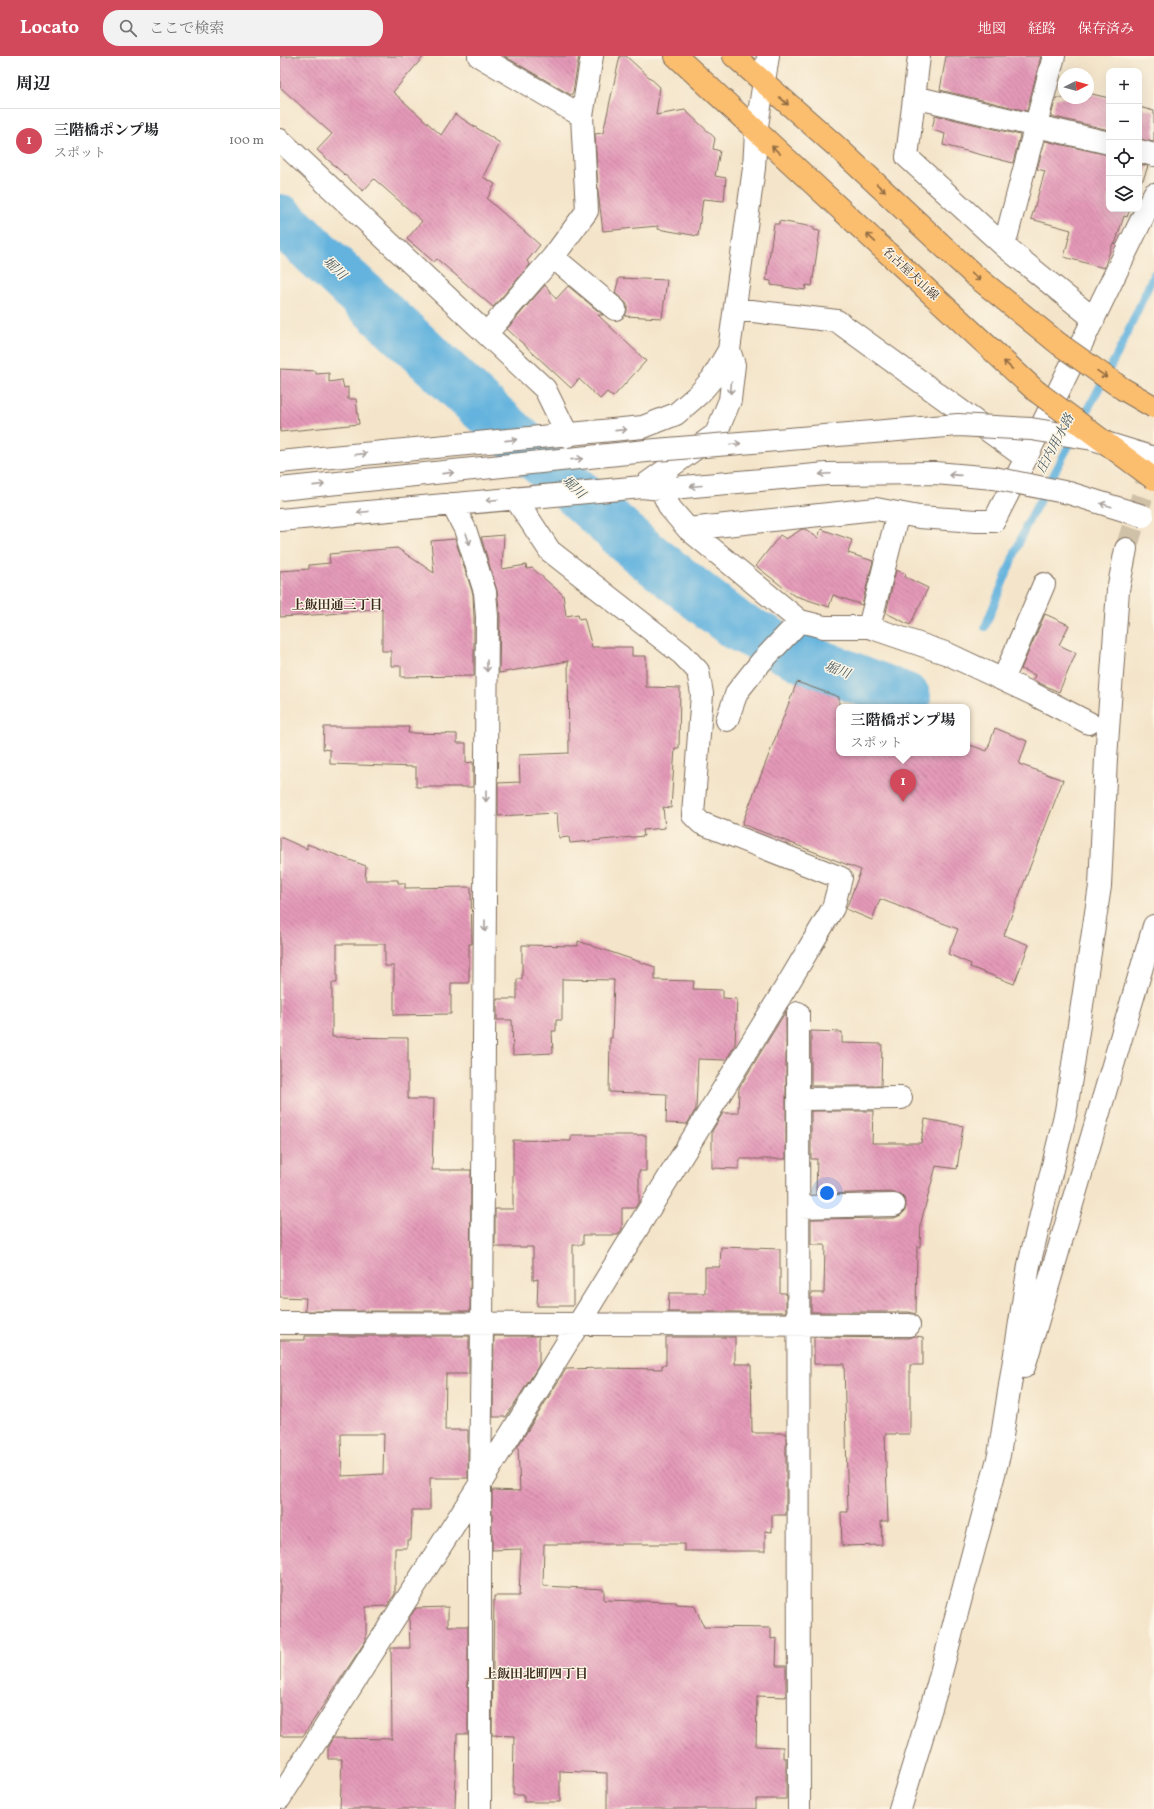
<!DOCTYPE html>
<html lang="ja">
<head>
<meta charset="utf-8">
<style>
  :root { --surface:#fff; --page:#f2f2f2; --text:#202124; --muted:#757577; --line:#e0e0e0; --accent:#d1495b }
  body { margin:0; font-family:Vollkorn,"Noto Serif JP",serif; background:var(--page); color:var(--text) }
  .controls { position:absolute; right:12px; top:12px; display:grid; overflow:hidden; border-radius:8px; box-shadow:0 4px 16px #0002 }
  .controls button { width:36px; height:36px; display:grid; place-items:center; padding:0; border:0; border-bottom:1px solid var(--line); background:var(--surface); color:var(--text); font:20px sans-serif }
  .compass { position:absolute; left:778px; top:12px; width:36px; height:36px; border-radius:50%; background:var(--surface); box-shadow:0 4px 16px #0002; rotate:85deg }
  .you { position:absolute; left:547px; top:1137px; width:14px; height:14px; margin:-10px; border:3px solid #fff; border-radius:50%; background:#1a73e8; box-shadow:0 0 0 6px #1a73e833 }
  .badge { display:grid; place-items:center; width:26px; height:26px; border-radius:50%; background:var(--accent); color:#fff; font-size:13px; font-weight:700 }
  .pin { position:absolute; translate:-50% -33px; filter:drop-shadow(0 1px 2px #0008) }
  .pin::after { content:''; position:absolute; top:21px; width:14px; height:12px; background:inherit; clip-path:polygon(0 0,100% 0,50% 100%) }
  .popup { position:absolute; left:556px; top:648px; width:134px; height:52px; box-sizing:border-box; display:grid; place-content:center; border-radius:8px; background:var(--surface); filter:drop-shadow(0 1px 3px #0005); font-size:13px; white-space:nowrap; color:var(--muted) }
  .popup b { font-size:15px; color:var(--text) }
  .popup::after { content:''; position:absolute; left:50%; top:100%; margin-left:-8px; border:8px solid transparent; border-top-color:var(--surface) }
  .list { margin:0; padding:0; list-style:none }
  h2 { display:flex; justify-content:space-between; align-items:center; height:52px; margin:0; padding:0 16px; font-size:17px }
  h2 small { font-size:13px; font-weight:400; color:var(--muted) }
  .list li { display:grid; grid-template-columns:26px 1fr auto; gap:12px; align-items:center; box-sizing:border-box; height:64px; padding:0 16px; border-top:1px solid var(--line) }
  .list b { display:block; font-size:15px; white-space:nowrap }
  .list p { margin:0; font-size:13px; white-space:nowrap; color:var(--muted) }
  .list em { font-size:13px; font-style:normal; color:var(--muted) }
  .icon { flex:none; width:22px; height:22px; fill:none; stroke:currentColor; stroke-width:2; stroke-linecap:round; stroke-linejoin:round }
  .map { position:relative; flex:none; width:874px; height:1753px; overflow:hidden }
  header { display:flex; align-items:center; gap:24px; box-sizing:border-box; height:56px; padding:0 20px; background:var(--accent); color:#fff }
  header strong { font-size:19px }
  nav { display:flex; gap:22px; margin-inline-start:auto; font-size:14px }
  .search { width:280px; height:36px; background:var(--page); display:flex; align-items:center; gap:10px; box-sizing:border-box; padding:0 14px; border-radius:16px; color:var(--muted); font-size:15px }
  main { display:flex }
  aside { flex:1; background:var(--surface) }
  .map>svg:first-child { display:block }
</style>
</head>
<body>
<header>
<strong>Locato</strong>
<div class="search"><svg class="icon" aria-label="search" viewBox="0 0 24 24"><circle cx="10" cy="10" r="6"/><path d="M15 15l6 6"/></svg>ここで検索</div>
<nav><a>地図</a><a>経路</a><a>保存済み</a></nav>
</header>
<main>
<aside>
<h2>周辺<small></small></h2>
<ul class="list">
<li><span class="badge">1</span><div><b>三階橋ポンプ場</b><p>スポット</p></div><em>100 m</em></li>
</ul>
</aside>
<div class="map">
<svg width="874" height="1753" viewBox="0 0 874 1753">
  <defs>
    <pattern id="building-back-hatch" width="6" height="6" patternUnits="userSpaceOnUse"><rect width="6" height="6" fill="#e499b8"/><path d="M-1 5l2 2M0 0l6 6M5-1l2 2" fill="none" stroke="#ba7d95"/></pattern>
  </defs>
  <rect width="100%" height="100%" fill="#fcf5e5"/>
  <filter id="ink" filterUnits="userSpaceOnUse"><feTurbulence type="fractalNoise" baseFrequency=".025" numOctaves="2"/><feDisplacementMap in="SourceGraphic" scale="8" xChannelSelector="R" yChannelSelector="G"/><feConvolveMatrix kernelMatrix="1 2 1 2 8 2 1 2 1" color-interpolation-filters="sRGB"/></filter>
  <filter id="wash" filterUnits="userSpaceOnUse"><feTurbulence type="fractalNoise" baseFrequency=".012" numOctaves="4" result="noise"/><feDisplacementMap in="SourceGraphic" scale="16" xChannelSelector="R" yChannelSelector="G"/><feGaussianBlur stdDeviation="0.9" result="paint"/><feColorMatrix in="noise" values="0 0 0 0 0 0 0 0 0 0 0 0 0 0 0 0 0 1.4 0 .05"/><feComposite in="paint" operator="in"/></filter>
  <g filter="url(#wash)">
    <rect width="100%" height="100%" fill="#f4e5ca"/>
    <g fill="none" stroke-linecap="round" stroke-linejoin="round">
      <path stroke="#64b3de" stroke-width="8" d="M 800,368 L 841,291 L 874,218
        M 705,571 L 746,470 L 793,382"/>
      <path stroke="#64b3de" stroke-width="50" d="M 0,163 L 201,350 L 360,494 L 457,570 L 526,603 L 626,642"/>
    </g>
    <g id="blocks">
      <path fill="url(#building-back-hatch)" fill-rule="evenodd" d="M 0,0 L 144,0 L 113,36 L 161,79 L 175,58 L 220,87 L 203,121 L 215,128 L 207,143 L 260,189 L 247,205 L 250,209 L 213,251 L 157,203 L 154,206 L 127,183 L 142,165 L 94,123 L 83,135 L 37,94 L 52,78 L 0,31 Z
        M 224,0 L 299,0 L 293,36 L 291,39 Z
        M 340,0 L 346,0 L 380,31 L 376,59 L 405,54 L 435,82 L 433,93 L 440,95 L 435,120 L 446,122 L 444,145 L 423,143 L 418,180 L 378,173 L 378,170 L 323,175 L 318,136 L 315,78 L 323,77 Z
        M 666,0 L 761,0 L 747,55 L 660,34 Z
        M 808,37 L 829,42 L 829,74 L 771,60 L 776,42 L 808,42 Z
        M 859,51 L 874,55 L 874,86 L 859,83 Z
        M 655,59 L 740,79 L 733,107 L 663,89 L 665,78 L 652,74 Z
        M 765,85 L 829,99 L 829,153 L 850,153 L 847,161 L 844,160 L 835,188 L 833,187 L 824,212 L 784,201 L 791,174 L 751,163 L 765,115 L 757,113 Z
        M 859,108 L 868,110 L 863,124 L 859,123 Z
        M 499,165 L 534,171 L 534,174 L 540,175 L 532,230 L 526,229 L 525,234 L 491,229 L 491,225 L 486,224 L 494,168 L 499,168 Z
        M 339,222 L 387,224 L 382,262 L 345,260 L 347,255 L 347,248 L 335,237 Z
        M 265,229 L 276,243 L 288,230 L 323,259 L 318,259 L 366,305 L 333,341 L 327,336 L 320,343 L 299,323 L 291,332 L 227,273 Z
        M 0,313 L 36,315 L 36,318 L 49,317 L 49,326 L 62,324 L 64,332 L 68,331 L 68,343 L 76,343 L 79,368 L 0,376 Z
        M 522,473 L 525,473 L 538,482 L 541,473 L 572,484 L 568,497 L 593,505 L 582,549 L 553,539 L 549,551 L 513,539 L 476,510 L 500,479 L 506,483 Z
        M 224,479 L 222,513 L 246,509 L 247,513 L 252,512 L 283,539 L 286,560 L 298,558 L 299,563 L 304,562 L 312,591 L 352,591 L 352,600 L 366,600 L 366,631 L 400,632 L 399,692 L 395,692 L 391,752 L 383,751 L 385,772 L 363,774 L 364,780 L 290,787 L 289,781 L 279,782 L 277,757 L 218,760 L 218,727 L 240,726 L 239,699 L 289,697 L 288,605 L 219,617 L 220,561 L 217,535 L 201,481 Z
        M 175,483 L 193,538 L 194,561 L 194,620 L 121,621 L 121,610 L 111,610 L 111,595 L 102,595 L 102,552 L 49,558 L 0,561 L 0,515 L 29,513 L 29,509 L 50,507 L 49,498 L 117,492 L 154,517 L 151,485 Z
        M 616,514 L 626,518 L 625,521 L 648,532 L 630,569 L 606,557 Z
        M 765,558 L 789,569 L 779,589 L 796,597 L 779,636 L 753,624 L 755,619 L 741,613 Z
        M 517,626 L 559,641 L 559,697 L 687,697 L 687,688 L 707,695 L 715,672 L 747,685 L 739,708 L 783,724 L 724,879 L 749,889 L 734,928 L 690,911 L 691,908 L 668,898 L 678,873 L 600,843 L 592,864 L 566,853 L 581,814 L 462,768 Z
        M 44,671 L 129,671 L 128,677 L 177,678 L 177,687 L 186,687 L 186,707 L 193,706 L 193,731 L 136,731 L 136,711 L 50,708 L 50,694 L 43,693 Z
        M 0,781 L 27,793 L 27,788 L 86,810 L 85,824 L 118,824 L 118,827 L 125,827 L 125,832 L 191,831 L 192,888 L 189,888 L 189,927 L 171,927 L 171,958 L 114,959 L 114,910 L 105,910 L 105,888 L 57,888 L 57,927 L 52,927 L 52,981 L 128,982 L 128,1043 L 154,1043 L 152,1114 L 191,1114 L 190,1255 L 25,1255 L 26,1242 L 0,1241 Z
        M 298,885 L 375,911 L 375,924 L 414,925 L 413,933 L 443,934 L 443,942 L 457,943 L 455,989 L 446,1004 L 418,1003 L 416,1053 L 407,1068 L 386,1067 L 387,1038 L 329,1036 L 330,982 L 332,982 L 334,924 L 282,923 L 282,964 L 276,964 L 276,975 L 272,975 L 273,997 L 233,999 L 232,964 L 217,964 L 217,943 L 237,943 L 237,923 L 242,923 L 242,889 L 298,890 Z
        M 506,955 L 506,1103 L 459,1103 L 459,1113 L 432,1112 L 432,1075 L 443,1057 L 458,1057 L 459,1032 Z
        M 531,975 L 562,976 L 562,987 L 602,988 L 601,1030 L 531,1030 Z
        M 531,1055 L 593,1055 L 592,1087 L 641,1087 L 645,1063 L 683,1070 L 677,1113 L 656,1110 L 641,1166 L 640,1191 L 637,1191 L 636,1258 L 629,1256 L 531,1256 L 531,1237 L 544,1237 L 545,1189 L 531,1189 L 531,1163 L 614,1162 L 621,1159 L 625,1155 L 626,1149 L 624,1142 L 620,1138 L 614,1136 L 536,1138 L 537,1103 L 531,1103 Z
        M 291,1079 L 366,1079 L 366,1115 L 359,1115 L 359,1145 L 355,1152 L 342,1152 L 342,1173 L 338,1179 L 303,1179 L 303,1189 L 293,1189 L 293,1250 L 257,1250 L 258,1223 L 253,1224 L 253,1191 L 215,1191 L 215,1153 L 233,1153 L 233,1084 L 291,1085 Z
        M 441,1191 L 500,1193 L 500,1237 L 506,1237 L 506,1256 L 388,1256 L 389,1237 L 425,1237 L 425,1211 L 440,1211 Z
        M 25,1280 L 189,1280 L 189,1318 L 166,1318 L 165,1374 L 188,1374 L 188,1422 L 150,1422 L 150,1454 L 132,1454 L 131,1484 L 127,1484 L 127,1492 L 115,1492 L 115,1538 L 107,1550 L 86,1551 L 86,1584 L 23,1680 L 0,1680 L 0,1284 L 25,1284 ZM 61,1378 L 104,1378 L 103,1418 L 62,1420 Z
        M 214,1280 L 259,1280 L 259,1309 L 226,1361 L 213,1361 Z
        M 635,1280 L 643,1281 L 643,1309 L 630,1309 L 630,1378 L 605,1378 L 608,1465 L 601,1465 L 602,1489 L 562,1490 L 561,1456 L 568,1456 L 564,1308 L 534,1308 L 534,1281 L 629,1282 Z
        M 386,1281 L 455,1281 L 455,1308 L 471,1308 L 472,1377 L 506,1377 L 506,1459 L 492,1459 L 492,1476 L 485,1475 L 485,1495 L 404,1495 L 404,1488 L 264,1488 L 263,1530 L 324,1533 L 324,1544 L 396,1546 L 396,1548 L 414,1549 L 424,1571 L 491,1572 L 491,1583 L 497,1582 L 496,1610 L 506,1610 L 506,1641 L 477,1640 L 476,1690 L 503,1691 L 503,1702 L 506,1702 L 506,1743 L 476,1743 L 476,1753 L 327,1753 L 327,1717 L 280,1715 L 280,1746 L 244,1746 L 244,1739 L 233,1739 L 234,1680 L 212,1679 L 214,1540 L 239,1540 L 241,1493 L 212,1494 L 212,1434 L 240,1435 L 238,1390 L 286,1313 L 322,1312 L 382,1313 L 382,1309 L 386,1309 Z
        M 168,1551 L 168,1570 L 188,1570 L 188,1678 L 177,1678 L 175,1753 L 60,1753 L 62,1703 L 48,1703 L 48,1690 L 53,1682 L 112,1683 L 111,1592 L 130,1592 L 129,1562 L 136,1552 Z"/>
    </g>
  </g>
  <g filter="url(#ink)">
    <use href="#blocks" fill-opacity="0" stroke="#7c6b5a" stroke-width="1"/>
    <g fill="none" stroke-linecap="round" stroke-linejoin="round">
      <path stroke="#cfc0a8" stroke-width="22" stroke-dasharray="22 11" stroke-linecap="butt" d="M 846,493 L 874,402"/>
      <defs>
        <path id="minor" d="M 199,0 L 302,60
          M 639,0 L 627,101 L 724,190 L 814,263
          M 634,41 L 829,87
          M 0,84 L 265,333 L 288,380
          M 859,95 L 874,99
          M 724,190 L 774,0
          M 273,201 L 335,253
          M 455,253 L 557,265 L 746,402
          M 207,277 L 273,201 L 307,155 L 302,60 L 312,0
          M 0,406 L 363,371 L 396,358 L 419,338 L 432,323 L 449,294 L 474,112 L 476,76 L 488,0
          M 362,431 L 436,378 L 450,344 L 454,309 L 449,294
          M 381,433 L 390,452 L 408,473 L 520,565 L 544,571 L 589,571 L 668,598 L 753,638 L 809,667
          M 172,448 L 185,473 L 205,536 L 207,561 L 202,1269 L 200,1428 L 200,1753
          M 0,464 L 362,431 L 381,433 L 547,418 L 655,417 L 714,422
          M 408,473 L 596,453 L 639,461 L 696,465 L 714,465 L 746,402 L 874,138
          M 589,571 L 618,457
          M 723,624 L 764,528
          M 447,664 L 457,636 L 481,606 L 520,565
          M 518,957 L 519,1753
          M 518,1043 L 621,1042
          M 519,1151 L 614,1149
          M 0,1267 L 629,1269
          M 744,1311 L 874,870
          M 0,1742 L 200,1428 L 509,926 L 553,852 L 561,822 L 421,767 L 413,759 L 422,638 L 418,615 L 402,598 L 270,495 L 235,442
          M 620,1753 L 657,1632 L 719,1399 L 749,1209 L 786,1055 L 820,830 L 826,702 L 838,534 L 846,493"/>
        <path id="major" d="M 396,0 L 756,335
          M 454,0 L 556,90 L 694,219 L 779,288"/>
      </defs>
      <use href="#minor" stroke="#7c6b5a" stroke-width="24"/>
      <use href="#major" stroke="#7c6b5a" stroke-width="24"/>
      <use href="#minor" stroke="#fff" stroke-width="22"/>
      <use href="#major" stroke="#fbbd6e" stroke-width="22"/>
      <defs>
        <path id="minor-bridge" d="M 714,422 L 789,437 L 863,460
          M 0,433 L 376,394 L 678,369 L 751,373 L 813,383 L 874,402"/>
        <path id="major-bridge" d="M 779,288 L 843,333 L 874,351
          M 756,335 L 874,423"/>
      </defs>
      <use href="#minor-bridge" stroke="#7c6b5a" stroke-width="24" stroke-linecap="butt"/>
      <use href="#major-bridge" stroke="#7c6b5a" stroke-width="24" stroke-linecap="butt"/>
      <use href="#minor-bridge" stroke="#fff" stroke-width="22"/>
      <use href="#major-bridge" stroke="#fbbd6e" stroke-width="22"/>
    </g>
    <defs><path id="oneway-shaft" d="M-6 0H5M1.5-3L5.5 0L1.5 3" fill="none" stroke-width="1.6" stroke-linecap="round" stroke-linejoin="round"/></defs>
    <g stroke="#916c42">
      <use href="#oneway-shaft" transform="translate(504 45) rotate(41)"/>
      <use href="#oneway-shaft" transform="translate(496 94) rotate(-137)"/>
      <use href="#oneway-shaft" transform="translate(601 132) rotate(43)"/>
      <use href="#oneway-shaft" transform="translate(591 182) rotate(-137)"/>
      <use href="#oneway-shaft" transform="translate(696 221) rotate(40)"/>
      <use href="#oneway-shaft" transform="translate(728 309) rotate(-137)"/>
      <use href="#oneway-shaft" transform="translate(822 318) rotate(35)"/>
    </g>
    <g stroke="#a79f9a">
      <use href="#oneway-shaft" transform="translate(451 332) rotate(94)"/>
      <use href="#oneway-shaft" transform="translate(341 374) rotate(-6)"/>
      <use href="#oneway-shaft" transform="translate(231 384) rotate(-6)"/>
      <use href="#oneway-shaft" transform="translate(455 388) rotate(-5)"/>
      <use href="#oneway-shaft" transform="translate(81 398) rotate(-6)"/>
      <use href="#oneway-shaft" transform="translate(297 403) rotate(-6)"/>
      <use href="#oneway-shaft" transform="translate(168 417) rotate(-6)"/>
      <use href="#oneway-shaft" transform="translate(545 418) rotate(177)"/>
      <use href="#oneway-shaft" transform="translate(675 419) rotate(-176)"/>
      <use href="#oneway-shaft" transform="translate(39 429) rotate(-6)"/>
      <use href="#oneway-shaft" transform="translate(416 430) rotate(175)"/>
      <use href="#oneway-shaft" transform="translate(212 444) rotate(175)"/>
      <use href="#oneway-shaft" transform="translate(826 449) rotate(-163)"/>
      <use href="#oneway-shaft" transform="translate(83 456) rotate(175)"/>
      <use href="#oneway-shaft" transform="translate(188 483) rotate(72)"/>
      <use href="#oneway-shaft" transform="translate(207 610) rotate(90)"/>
      <use href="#oneway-shaft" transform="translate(206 740) rotate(90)"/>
      <use href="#oneway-shaft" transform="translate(205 870) rotate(90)"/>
    </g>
  </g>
  <g text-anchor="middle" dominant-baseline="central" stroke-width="3" stroke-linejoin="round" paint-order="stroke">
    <g font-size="12" fill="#3b2a1e" stroke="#fcf5e5">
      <text transform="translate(630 218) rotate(43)">名古屋犬山線</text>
    </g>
    <g font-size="13" font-style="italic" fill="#495a61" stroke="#fcf5e5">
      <text transform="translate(54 213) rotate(43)">堀川</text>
      <text transform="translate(776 388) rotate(-62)">庄内用水路</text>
      <text transform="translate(293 432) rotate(43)">堀川</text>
      <text transform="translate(557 615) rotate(21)">堀川</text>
    </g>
    <g font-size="13" font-weight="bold" fill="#3b2a1e" stroke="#fcf5e5">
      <text x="57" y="550">上飯田通三丁目</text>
      <text x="256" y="1619">上飯田北町四丁目</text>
    </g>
  </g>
</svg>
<div class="controls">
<button>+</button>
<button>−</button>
<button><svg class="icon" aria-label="locate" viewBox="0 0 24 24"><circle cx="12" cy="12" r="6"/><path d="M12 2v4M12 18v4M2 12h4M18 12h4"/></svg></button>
<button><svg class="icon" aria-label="layers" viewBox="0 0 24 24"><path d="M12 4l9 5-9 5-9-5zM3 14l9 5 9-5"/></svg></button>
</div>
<svg class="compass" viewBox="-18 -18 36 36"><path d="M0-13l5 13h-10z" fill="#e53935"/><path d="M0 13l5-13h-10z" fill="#757577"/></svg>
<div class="you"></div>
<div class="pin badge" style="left:623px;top:746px">1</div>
<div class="popup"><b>三階橋ポンプ場</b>スポット</div>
</div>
</main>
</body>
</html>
